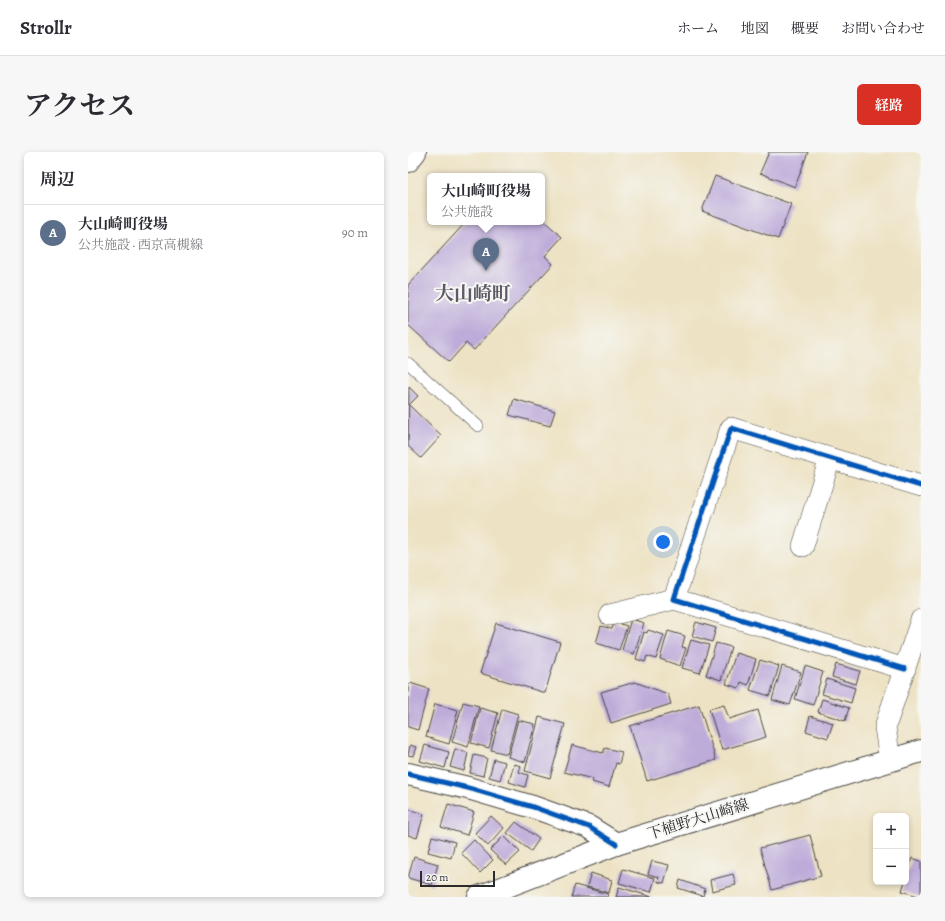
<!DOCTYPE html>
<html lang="ja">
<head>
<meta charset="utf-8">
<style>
  :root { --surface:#fff; --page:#f7f7f7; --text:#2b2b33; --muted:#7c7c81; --line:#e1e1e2; --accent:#d93025 }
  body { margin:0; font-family:Alegreya,"Noto Serif JP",serif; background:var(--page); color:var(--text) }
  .controls { position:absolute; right:12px; bottom:12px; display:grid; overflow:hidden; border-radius:6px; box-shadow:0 2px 6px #0003 }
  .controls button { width:36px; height:36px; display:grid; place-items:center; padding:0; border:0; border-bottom:1px solid var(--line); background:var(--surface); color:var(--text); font:20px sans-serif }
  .scale { position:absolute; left:12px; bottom:10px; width:75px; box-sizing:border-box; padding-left:4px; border:2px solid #2b2b2b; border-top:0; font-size:11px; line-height:14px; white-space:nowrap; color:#2b2b2b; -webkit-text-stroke:3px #f6f6f2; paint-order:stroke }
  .you { position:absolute; left:255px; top:390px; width:14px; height:14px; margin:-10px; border:3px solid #fff; border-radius:50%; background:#1a73e8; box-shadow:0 0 0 6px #1a73e833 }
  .badge { display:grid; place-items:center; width:26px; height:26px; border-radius:50%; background:var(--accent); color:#fff; font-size:13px; font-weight:700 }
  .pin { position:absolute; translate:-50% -33px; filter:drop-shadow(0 1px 2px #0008) }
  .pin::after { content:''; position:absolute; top:21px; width:14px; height:12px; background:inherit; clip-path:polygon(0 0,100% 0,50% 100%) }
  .popup { position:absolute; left:19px; top:21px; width:118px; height:52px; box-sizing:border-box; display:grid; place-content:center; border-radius:6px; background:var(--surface); filter:drop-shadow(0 1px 3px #0005); font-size:13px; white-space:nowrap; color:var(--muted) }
  .popup b { font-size:15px; color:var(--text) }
  .popup::after { content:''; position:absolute; left:50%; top:100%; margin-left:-8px; border:8px solid transparent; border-top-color:var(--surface) }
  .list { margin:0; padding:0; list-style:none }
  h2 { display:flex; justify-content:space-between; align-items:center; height:52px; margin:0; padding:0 16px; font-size:17px }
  h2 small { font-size:13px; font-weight:400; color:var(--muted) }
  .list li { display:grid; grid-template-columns:26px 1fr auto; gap:12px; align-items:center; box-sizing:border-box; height:56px; padding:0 16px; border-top:1px solid var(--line) }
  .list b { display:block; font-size:15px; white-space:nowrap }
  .list p { margin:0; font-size:13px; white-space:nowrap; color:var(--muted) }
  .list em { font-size:13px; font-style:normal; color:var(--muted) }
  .map { position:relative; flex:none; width:513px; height:745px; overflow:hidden; border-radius:6px }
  header { display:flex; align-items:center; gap:24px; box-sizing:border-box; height:56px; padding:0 20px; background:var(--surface); border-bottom:1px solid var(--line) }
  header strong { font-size:19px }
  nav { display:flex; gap:22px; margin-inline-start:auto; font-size:14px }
  .intro { display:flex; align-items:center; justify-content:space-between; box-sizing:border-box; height:96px; padding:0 24px }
  h1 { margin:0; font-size:28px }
  .button { padding:10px 18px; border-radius:6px; background:var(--accent); color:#fff; font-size:14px; font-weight:700 }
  main { display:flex; gap:24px; padding:0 24px }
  aside { flex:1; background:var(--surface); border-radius:6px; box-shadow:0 2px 6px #0003 }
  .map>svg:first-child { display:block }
</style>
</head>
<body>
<header>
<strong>Strollr</strong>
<nav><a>ホーム</a><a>地図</a><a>概要</a><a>お問い合わせ</a></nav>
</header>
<div class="intro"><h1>アクセス</h1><a class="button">経路</a></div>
<main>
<aside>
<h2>周辺<small></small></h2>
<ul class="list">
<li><span class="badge" style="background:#5c6f8a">A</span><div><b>大山崎町役場</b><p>公共施設 · 西京高槻線</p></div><em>90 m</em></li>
</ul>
</aside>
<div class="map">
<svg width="513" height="745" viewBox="0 0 513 745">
  <rect width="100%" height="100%" fill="#f6f6f2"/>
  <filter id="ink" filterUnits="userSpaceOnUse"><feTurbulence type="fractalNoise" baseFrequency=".025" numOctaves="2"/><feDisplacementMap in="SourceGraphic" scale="8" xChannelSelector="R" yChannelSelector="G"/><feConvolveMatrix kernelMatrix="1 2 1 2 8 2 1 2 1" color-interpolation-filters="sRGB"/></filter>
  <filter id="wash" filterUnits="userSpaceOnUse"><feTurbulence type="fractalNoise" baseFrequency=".012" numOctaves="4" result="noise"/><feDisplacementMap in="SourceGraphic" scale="16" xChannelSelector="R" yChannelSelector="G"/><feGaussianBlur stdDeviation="0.9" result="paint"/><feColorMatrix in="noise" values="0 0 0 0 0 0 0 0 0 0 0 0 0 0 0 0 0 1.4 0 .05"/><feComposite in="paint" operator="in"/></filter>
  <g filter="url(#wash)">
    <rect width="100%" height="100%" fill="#ede2c3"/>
    <g id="blocks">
      <path fill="#bdabd9" d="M 361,0 L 400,0 L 387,35 L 352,21 Z
        M 307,24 L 383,52 L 370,87 L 294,59 Z
        M 134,67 L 154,85 L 137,104 L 145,112 L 66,198 L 58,191 L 41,210 L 0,173 L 0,133 L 58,70 L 134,70 Z
        M 1,235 L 10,244 L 1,253 L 33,284 L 13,306 L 0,294 Z
        M 106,247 L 147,259 L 142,274 L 101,263 Z
        M 223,467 L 236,471 L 226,502 L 214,498 Z
        M 206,470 L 219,474 L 211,498 L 188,491 L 193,474 L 204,477 Z
        M 288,470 L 308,476 L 304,490 L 284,484 Z
        M 88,471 L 152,490 L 137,541 L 72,521 Z
        M 240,478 L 256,483 L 248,507 L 239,504 L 237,510 L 228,507 L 236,480 L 239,481 Z
        M 260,479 L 277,484 L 274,495 L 278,496 L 272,514 L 252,507 Z
        M 283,488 L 301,493 L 292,521 L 274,516 Z
        M 308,491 L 323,495 L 313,528 L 298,523 Z
        M 328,501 L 348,507 L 340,533 L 333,530 L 331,536 L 318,532 Z
        M 352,508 L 371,514 L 362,544 L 342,538 Z
        M 428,512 L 452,519 L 448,532 L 424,525 Z
        M 374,514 L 393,520 L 382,553 L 364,548 Z
        M 397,514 L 415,520 L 405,553 L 387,547 Z
        M 419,527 L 447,536 L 443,551 L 414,542 Z
        M 227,530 L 260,542 L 263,552 L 203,571 L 193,540 Z
        M 2,531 L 21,537 L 10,578 L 0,575 L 0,539 Z
        M 414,547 L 441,556 L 437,569 L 410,560 Z
        M 55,550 L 71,554 L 60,595 L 44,590 Z
        M 27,552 L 50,558 L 41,592 L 18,585 Z
        M 291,553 L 308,608 L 239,629 L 222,574 Z
        M 316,553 L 321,567 L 350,558 L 358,585 L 314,598 L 301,557 Z
        M 72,556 L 90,561 L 81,596 L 63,591 Z
        M 94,557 L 110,562 L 99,602 L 83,598 Z
        M 402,564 L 425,571 L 420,586 L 398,579 Z
        M 131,565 L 157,572 L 142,626 L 117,619 Z
        M 110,568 L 127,572 L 117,610 L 100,605 Z
        M 2,593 L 8,595 L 5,604 L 0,603 Z
        M 17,593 L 41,600 L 37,616 L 12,609 Z
        M 164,593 L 195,601 L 197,596 L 214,600 L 211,612 L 208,611 L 201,635 L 184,630 L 185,627 L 156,620 Z
        M 47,597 L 60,601 L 56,619 L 42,615 Z
        M 66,603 L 79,606 L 75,624 L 62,621 Z
        M 86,607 L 97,610 L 92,628 L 81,625 Z
        M 106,612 L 113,614 L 111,620 L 120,623 L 117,635 L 101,630 Z
        M 40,652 L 66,660 L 59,683 L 33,675 Z
        M 0,657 L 16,662 L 9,686 L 0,683 Z
        M 83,664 L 96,676 L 80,694 L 67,681 Z
        M 108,670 L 131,687 L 123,699 L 99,681 Z
        M 402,683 L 413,724 L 364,738 L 352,696 Z
        M 24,684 L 47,690 L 43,706 L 20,700 Z
        M 96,684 L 112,700 L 98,713 L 82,698 Z
        M 66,688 L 85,708 L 72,721 L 53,701 Z
        M 6,705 L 30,712 L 24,733 L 0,726 Z
        M 504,706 L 513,709 L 513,745 L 494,739 Z
        M 244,709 L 261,713 L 256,731 L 250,730 L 251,725 L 240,722 Z
        M 215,717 L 247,726 L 243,740 L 211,731 Z
        M 183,721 L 204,728 L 201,741 L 179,735 Z
        M 325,722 L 328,733 L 304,739 L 302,728 Z
        M 272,728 L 297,737 L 295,744 L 270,736 Z
        M 167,733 L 200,742 L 199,745 L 163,745 Z
        M 211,735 L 244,745 L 208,745 Z"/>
    </g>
  </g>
  <g filter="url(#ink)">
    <use href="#blocks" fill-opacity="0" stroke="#484642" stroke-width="1"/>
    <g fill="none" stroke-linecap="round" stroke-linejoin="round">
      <defs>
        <path id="service" d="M 0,211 L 70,274"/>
        <path id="minor" d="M 395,394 L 422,306
          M 202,463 L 266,447
          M 497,517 L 266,447 L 323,276 L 513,334
          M 482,609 L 477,575 L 513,468"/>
        <path id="tertiary" d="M 0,622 L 60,636 L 125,655 L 181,675 L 208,692"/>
        <path id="secondary" d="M 71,745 L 208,692 L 513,599"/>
        <path id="primary" d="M 0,9 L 7,0"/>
      </defs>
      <use href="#service" stroke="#484642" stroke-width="12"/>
      <use href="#minor" stroke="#484642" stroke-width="22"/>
      <use href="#tertiary" stroke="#484642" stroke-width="24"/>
      <use href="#secondary" stroke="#484642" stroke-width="24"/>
      <use href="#primary" stroke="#484642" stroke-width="24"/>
      <use href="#service" stroke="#fff" stroke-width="11"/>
      <use href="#minor" stroke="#fff" stroke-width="21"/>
      <use href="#tertiary" stroke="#fff" stroke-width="22"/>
      <use href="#secondary" stroke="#fff" stroke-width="22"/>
      <use href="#primary" stroke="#fff" stroke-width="22"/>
      <defs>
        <path id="cycleway" d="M 497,517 L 266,447 L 323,276 L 513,334
          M 0,622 L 60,636 L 125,655 L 181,675 L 208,692"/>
      </defs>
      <use href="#cycleway" stroke="#f6f6f2" stroke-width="8"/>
      <use href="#cycleway" stroke="#0057b8" stroke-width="5"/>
    </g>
  </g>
  <g text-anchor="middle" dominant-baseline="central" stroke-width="4" stroke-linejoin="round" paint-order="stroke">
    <g font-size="15" fill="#2b2b2b" stroke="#f6f6f2">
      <text transform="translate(290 667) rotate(-17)">下植野大山崎線</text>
    </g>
    <g font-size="19" font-weight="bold" fill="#5e5868" stroke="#f6f6f2">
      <text x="65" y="142">大山崎町</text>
    </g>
  </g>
</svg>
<div class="controls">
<button>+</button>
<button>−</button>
</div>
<div class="scale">20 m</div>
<div class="you"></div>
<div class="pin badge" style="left:78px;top:119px;background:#5c6f8a">A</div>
<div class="popup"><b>大山崎町役場</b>公共施設</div>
</div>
</main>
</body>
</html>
